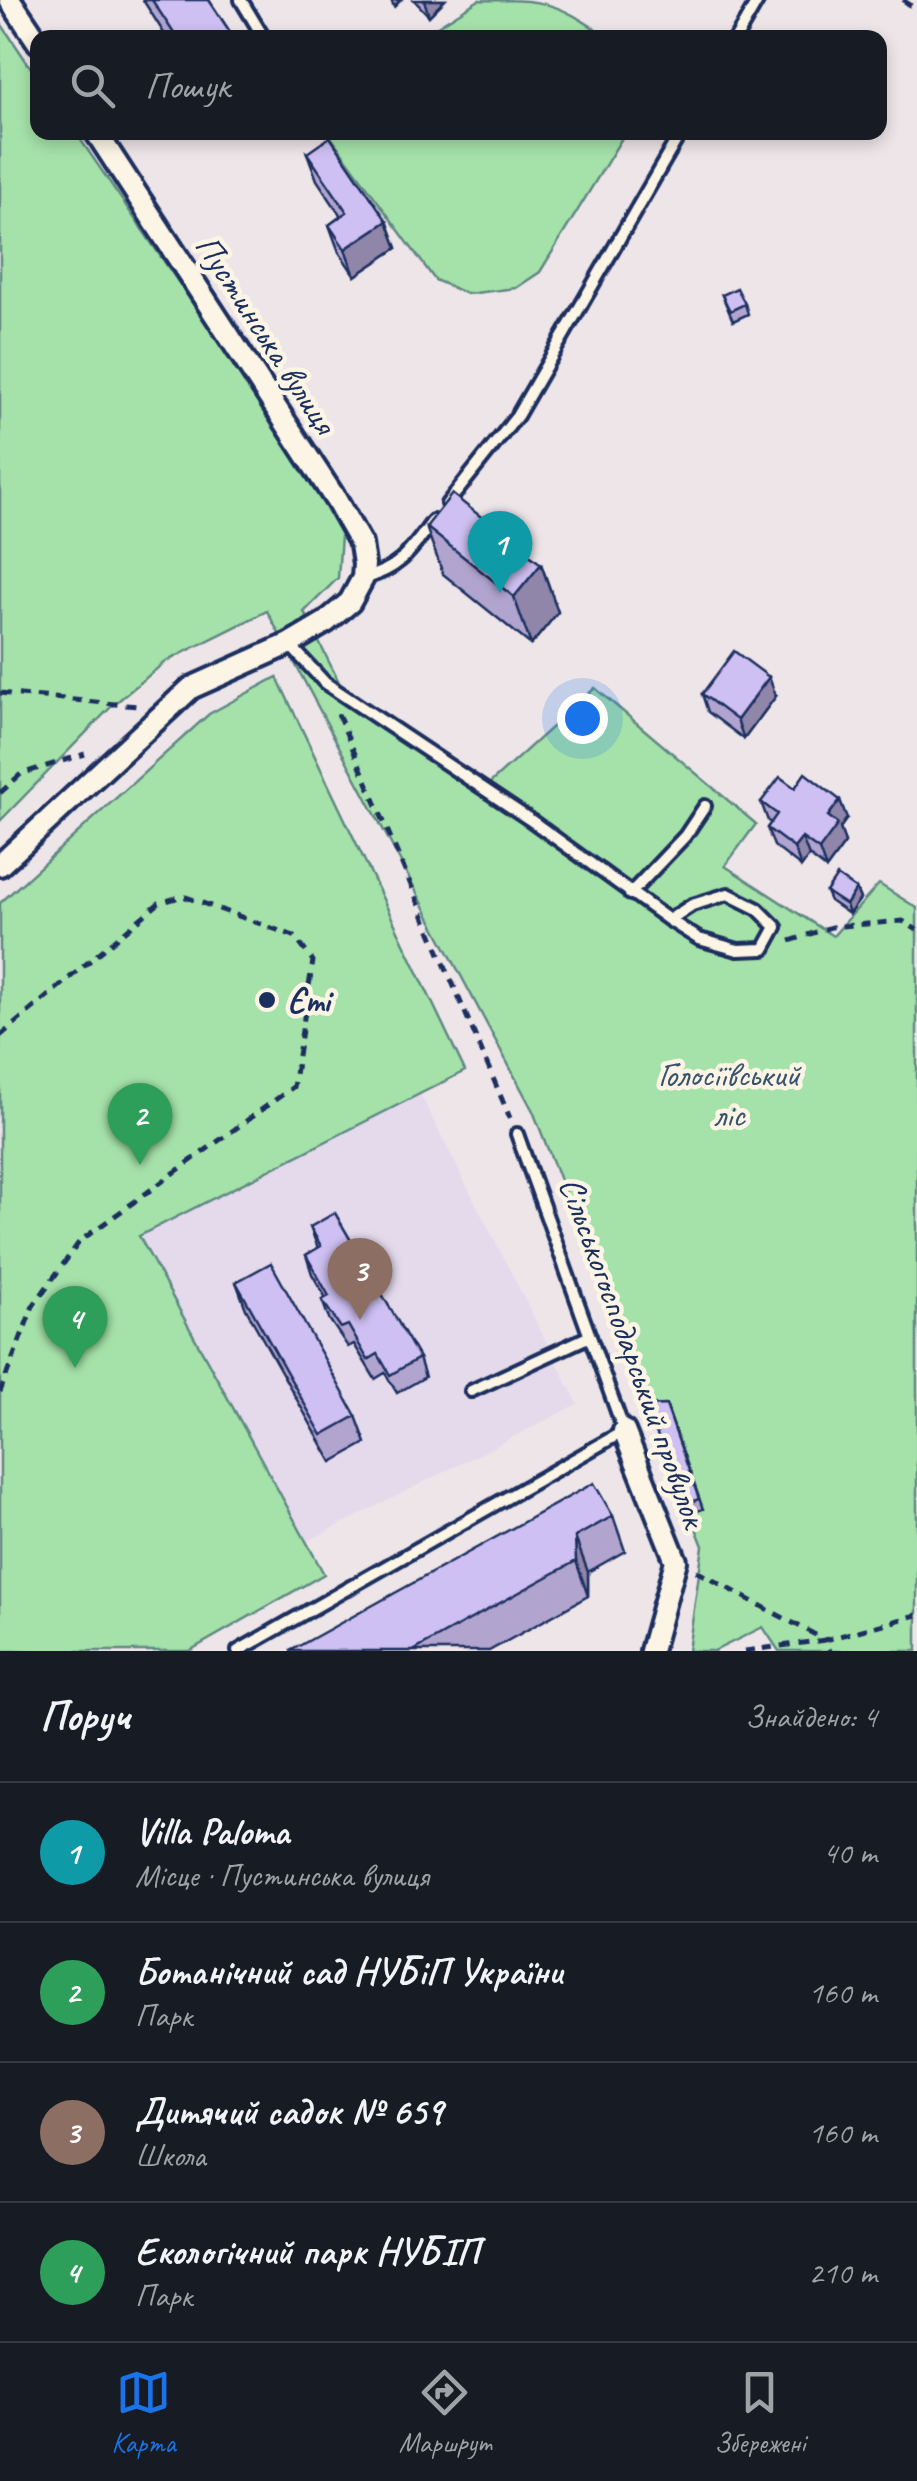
<!DOCTYPE html>
<html lang="uk">
<head>
<meta charset="utf-8">
<style>
  :root { --surface:#171b24; --page:#242831; --text:#f1f3f6; --muted:#9ea1a6; --line:#363941; --accent:#1a73e8 }
  body { margin:0; font-family:Caveat,sans-serif; background:var(--page); color:var(--text) }
  .you { position:absolute; left:582px; top:718px; width:35px; height:35px; margin:-25px; border:8px solid #fff; border-radius:50%; background:#1a73e8; box-shadow:0 0 0 15px #1a73e833 }
  .badge { display:grid; place-items:center; width:65px; height:65px; border-radius:50%; background:var(--accent); color:#fff; font-size:32px; font-weight:700 }
  .pin { position:absolute; translate:-50% -82px; filter:drop-shadow(0 2px 5px #0008) }
  .pin::after { content:''; position:absolute; top:52px; width:35px; height:30px; background:inherit; clip-path:polygon(0 0,100% 0,50% 100%) }
  .list { margin:0; padding:0; list-style:none }
  h2 { display:flex; justify-content:space-between; align-items:center; height:130px; margin:0; padding:0 40px; font-size:42px }
  h2 small { font-size:32px; font-weight:400; color:var(--muted) }
  .list li { display:grid; grid-template-columns:65px 1fr auto; gap:30px; align-items:center; box-sizing:border-box; height:140px; padding:0 40px; border-top:2px solid var(--line) }
  .list b { display:block; font-size:38px; white-space:nowrap }
  .list p { margin:0; font-size:32px; white-space:nowrap; color:var(--muted) }
  .list em { font-size:32px; font-style:normal; color:var(--muted) }
  .icon { flex:none; width:55px; height:55px; fill:none; stroke:currentColor; stroke-width:2; stroke-linecap:round; stroke-linejoin:round }
  .map { position:relative; flex:none; width:917px; height:1651px; overflow:hidden }
  .search { position:absolute; background:var(--surface); box-shadow:0 5px 15px #0003; left:30px; right:30px; top:30px; height:110px; display:flex; align-items:center; gap:25px; box-sizing:border-box; padding:0 35px; border-radius:20px; color:var(--muted); font-size:38px }
  .sheet { height:690px; background:var(--surface) }
  nav { display:flex; justify-content:space-around; align-items:center; box-sizing:border-box; height:140px; border-top:2px solid var(--line); background:var(--surface); font-size:28px; color:var(--muted) }
  nav a { display:grid; justify-items:center; gap:5px }
  nav .on { color:var(--accent) }
  .map>svg:first-child { display:block }
</style>
</head>
<body>
<div class="map">
<svg width="917" height="1651" viewBox="0 0 917 1651">
  <rect width="100%" height="100%" fill="#eee5e9"/>
  <filter id="ink" filterUnits="userSpaceOnUse"><feTurbulence type="fractalNoise" baseFrequency=".01" numOctaves="2"/><feDisplacementMap in="SourceGraphic" scale="20" xChannelSelector="R" yChannelSelector="G"/><feConvolveMatrix kernelMatrix="1 2 1 2 8 2 1 2 1" color-interpolation-filters="sRGB"/></filter>
  <g filter="url(#ink)">
    <path fill="#e4daec" d="M 420,1094 L 578,1404 L 306,1542 L 138,1236 Z"/>
    <path fill="#a5e2a9" stroke="#608884" stroke-width="2.5" d="M 479,0 C 544,0 554,0 607,37 L 420,37 Z
      M 0,22 L 37,77 L 38,132 L 76,133 L 342,521 L 338,578 L 304,612 L 344,692 L 489,784 L 595,688 L 756,824 L 725,866 L 833,936 L 879,884 L 917,908 L 917,1651 L 779,1651 L 763,1627 L 714,1651 L 688,1651 L 703,1546 L 533,1111 L 267,611 L 165,662 L 112,706 L 0,821 Z
      M 328,133 L 625,133 L 540,272 L 516,288 L 467,294 L 435,280 Z
      M 277,677 L 465,1071 L 139,1236 L 324,1574 L 189,1651 L 0,1651 L 0,903 L 209,714 Z"/>
    <g fill="none" stroke-linecap="round" stroke-linejoin="round">
      <defs>
        <path id="service" d="M 241,0 L 264,38
          M 736,38 L 758,0
          M 447,504 L 517,416 L 681,132
          M 364,578 C 401,569 411,550 433,521
          M 290,645 L 325,683 L 529,819 L 669,920 L 699,939 L 738,950 L 764,949 L 776,927 L 758,909 L 728,894 L 692,905 L 669,920
          M 630,894 L 685,836 L 705,806
          M 471,1391 L 590,1336
          M 238,1651 L 624,1431 L 517,1134"/>
        <path id="minor" d="M 10,0 L 38,42
          M 0,865 L 191,688 L 289,644 L 326,622 L 350,602 L 363,578 L 364,564 L 361,544 L 336,500 L 96,132
          M 624,1431 L 676,1561 L 651,1651"/>
      </defs>
      <use href="#service" stroke="#1b2f5e" stroke-width="18"/>
      <use href="#minor" stroke="#1b2f5e" stroke-width="28"/>
      <path stroke="#1b2f5e" stroke-width="5" stroke-dasharray="10 8" stroke-linecap="butt" d="M 903,0 L 917,10
        M 0,693 L 137,706
        M 338,714 L 510,1118
        M 0,793 L 21,774 L 85,754
        M 790,941 L 831,927 L 903,921 L 917,930
        M 0,1036 L 159,903 L 183,896 L 294,936 L 313,961 L 293,1087 L 80,1241 L 33,1306 L 0,1392
        M 696,1571 L 825,1640 L 917,1615
        M 745,1651 L 825,1640 L 830,1651"/>
      <use href="#service" stroke="#fcf5e5" stroke-width="10"/>
      <use href="#minor" stroke="#fcf5e5" stroke-width="20"/>
    </g>
    <path fill="#b1a5d0" stroke="#1b2f5e" stroke-width="2.5" d="M 143,0 L 209,0 L 234,38 L 167,38 Z
      M 414,0 L 445,0 L 429,16 Z
      M 307,153 L 387,221 L 397,248 L 355,276 L 339,252 L 329,225 L 341,216 L 317,180 Z
      M 722,295 L 745,304 L 748,314 L 733,321 Z
      M 426,527 L 541,564 L 558,612 L 531,645 L 443,574 Z
      M 702,694 L 776,696 L 744,739 L 708,712 Z
      M 795,788 L 847,818 L 840,828 L 845,843 L 826,869 L 809,856 L 801,867 L 774,846 L 767,828 L 771,823 L 768,821 L 761,802 Z
      M 856,889 L 860,899 L 849,914 L 830,901 L 826,892 Z
      M 310,1227 L 419,1358 L 425,1377 L 397,1393 L 385,1373 L 375,1379 L 354,1344 L 348,1347 L 329,1319 L 322,1300 L 326,1298 L 312,1274 L 306,1255 L 318,1248 Z
      M 236,1282 L 356,1416 L 366,1443 L 332,1462 L 246,1309 Z
      M 666,1405 L 703,1509 L 685,1515 L 647,1406 Z
      M 613,1516 L 625,1551 L 588,1572 L 588,1596 L 489,1651 L 290,1651 Z"/>
    <path fill="#9086a9" stroke="#1b2f5e" stroke-width="2.5" d="M 391,0 L 401,0 L 394,7 Z
      M 424,0 L 445,0 L 429,16 Z
      M 387,221 L 397,248 L 355,276 L 345,249 Z
      M 541,564 L 558,612 L 531,645 L 514,597 Z
      M 769,677 L 776,696 L 744,739 L 737,720 Z
      M 840,800 L 847,818 L 840,828 L 845,843 L 826,869 L 819,850 L 828,816 Z
      M 802,838 L 809,856 L 801,867 L 794,848 Z
      M 856,889 L 860,899 L 849,914 L 846,905 Z
      M 575,1537 L 588,1572 L 588,1596 L 576,1561 Z"/>
    <path fill="#cec0f2" stroke="#1b2f5e" stroke-width="2.5" d="M 152,0 L 209,0 L 234,38 L 177,38 Z
      M 330,137 L 387,221 L 345,249 L 329,225 L 347,212 L 307,153 Z
      M 737,288 L 745,304 L 730,311 L 722,295 Z
      M 452,494 L 541,564 L 514,597 L 426,527 Z
      M 734,651 L 769,677 L 737,720 L 702,694 Z
      M 805,773 L 840,800 L 828,816 L 838,824 L 819,850 L 802,838 L 794,848 L 767,828 L 777,814 L 761,802 L 780,777 L 795,788 Z
      M 837,876 L 856,889 L 846,905 L 826,892 Z
      M 335,1213 L 419,1358 L 390,1375 L 378,1354 L 368,1360 L 348,1325 L 341,1328 L 322,1300 L 329,1296 L 306,1255 L 321,1246 L 310,1227 Z
      M 271,1263 L 356,1416 L 322,1435 L 236,1282 Z
      M 666,1405 L 699,1499 L 682,1505 L 647,1406 Z
      M 594,1483 L 613,1516 L 575,1537 L 576,1561 L 413,1651 L 290,1651 Z"/>
  </g>
  <circle fill="#1b2f5e" stroke="#fcf5e5" stroke-width="4" cx="267" cy="1000" r="10"/>
  <g text-anchor="middle" dominant-baseline="central" stroke-width="9" stroke-linejoin="round" paint-order="stroke">
    <g font-size="35" fill="#1b2f5e" stroke="#fcf5e5">
      <text transform="translate(266 334) rotate(57)">Пустинська вулиця</text>
      <text transform="translate(633 1352) rotate(70)">Сільськогосподарський провулок</text>
    </g>
    <g font-size="35" font-weight="bold" fill="#1b2f5e" stroke="#fcf5e5" text-anchor="start">
      <text x="287" y="1000">Єті</text>
    </g>
    <g font-size="35" fill="#37536d" stroke="#fcf5e5">
      <text x="729" y="1074">Голосіївський<tspan x="729" dy="40">ліс</tspan></text>
    </g>
  </g>
</svg>
<div class="you"></div>
<div class="pin badge" style="left:500px;top:593px;background:#0f9aa8">1</div>
<div class="pin badge" style="left:140px;top:1165px;background:#2e9e5b">2</div>
<div class="pin badge" style="left:360px;top:1320px;background:#8d6e63">3</div>
<div class="pin badge" style="left:75px;top:1368px;background:#2e9e5b">4</div>
<div class="search"><svg class="icon" aria-label="search" viewBox="0 0 24 24"><circle cx="10" cy="10" r="6"/><path d="M15 15l6 6"/></svg>Пошук</div>
</div>
<section class="sheet">
<h2>Поруч<small>Знайдено: 4</small></h2>
<ul class="list">
<li><span class="badge" style="background:#0f9aa8">1</span><div><b>Villa Paloma</b><p>Місце · Пустинська вулиця</p></div><em>40 m</em></li>
<li><span class="badge" style="background:#2e9e5b">2</span><div><b>Ботанічний сад НУБіП України</b><p>Парк</p></div><em>160 m</em></li>
<li><span class="badge" style="background:#8d6e63">3</span><div><b>Дитячий садок № 659</b><p>Школа</p></div><em>160 m</em></li>
<li><span class="badge" style="background:#2e9e5b">4</span><div><b>Екологічний парк НУБІП</b><p>Парк</p></div><em>210 m</em></li>
</ul>
</section>
<nav>
<a class="on"><svg class="icon" aria-label="map" viewBox="0 0 24 24"><path d="M3 6l6-2 6 2 6-2v14l-6 2-6-2-6 2zM9 4v14M15 6v14"/></svg>Карта</a>
<a><svg class="icon" aria-label="directions" viewBox="0 0 24 24"><path d="M12 3l9 9-9 9-9-9zM9 14v-3h6M13 9l2 2-2 2"/></svg>Маршрут</a>
<a><svg class="icon" aria-label="saved" viewBox="0 0 24 24"><path d="M7 4h10v16l-5-4-5 4z"/></svg>Збережені</a>
</nav>
</body>
</html>
